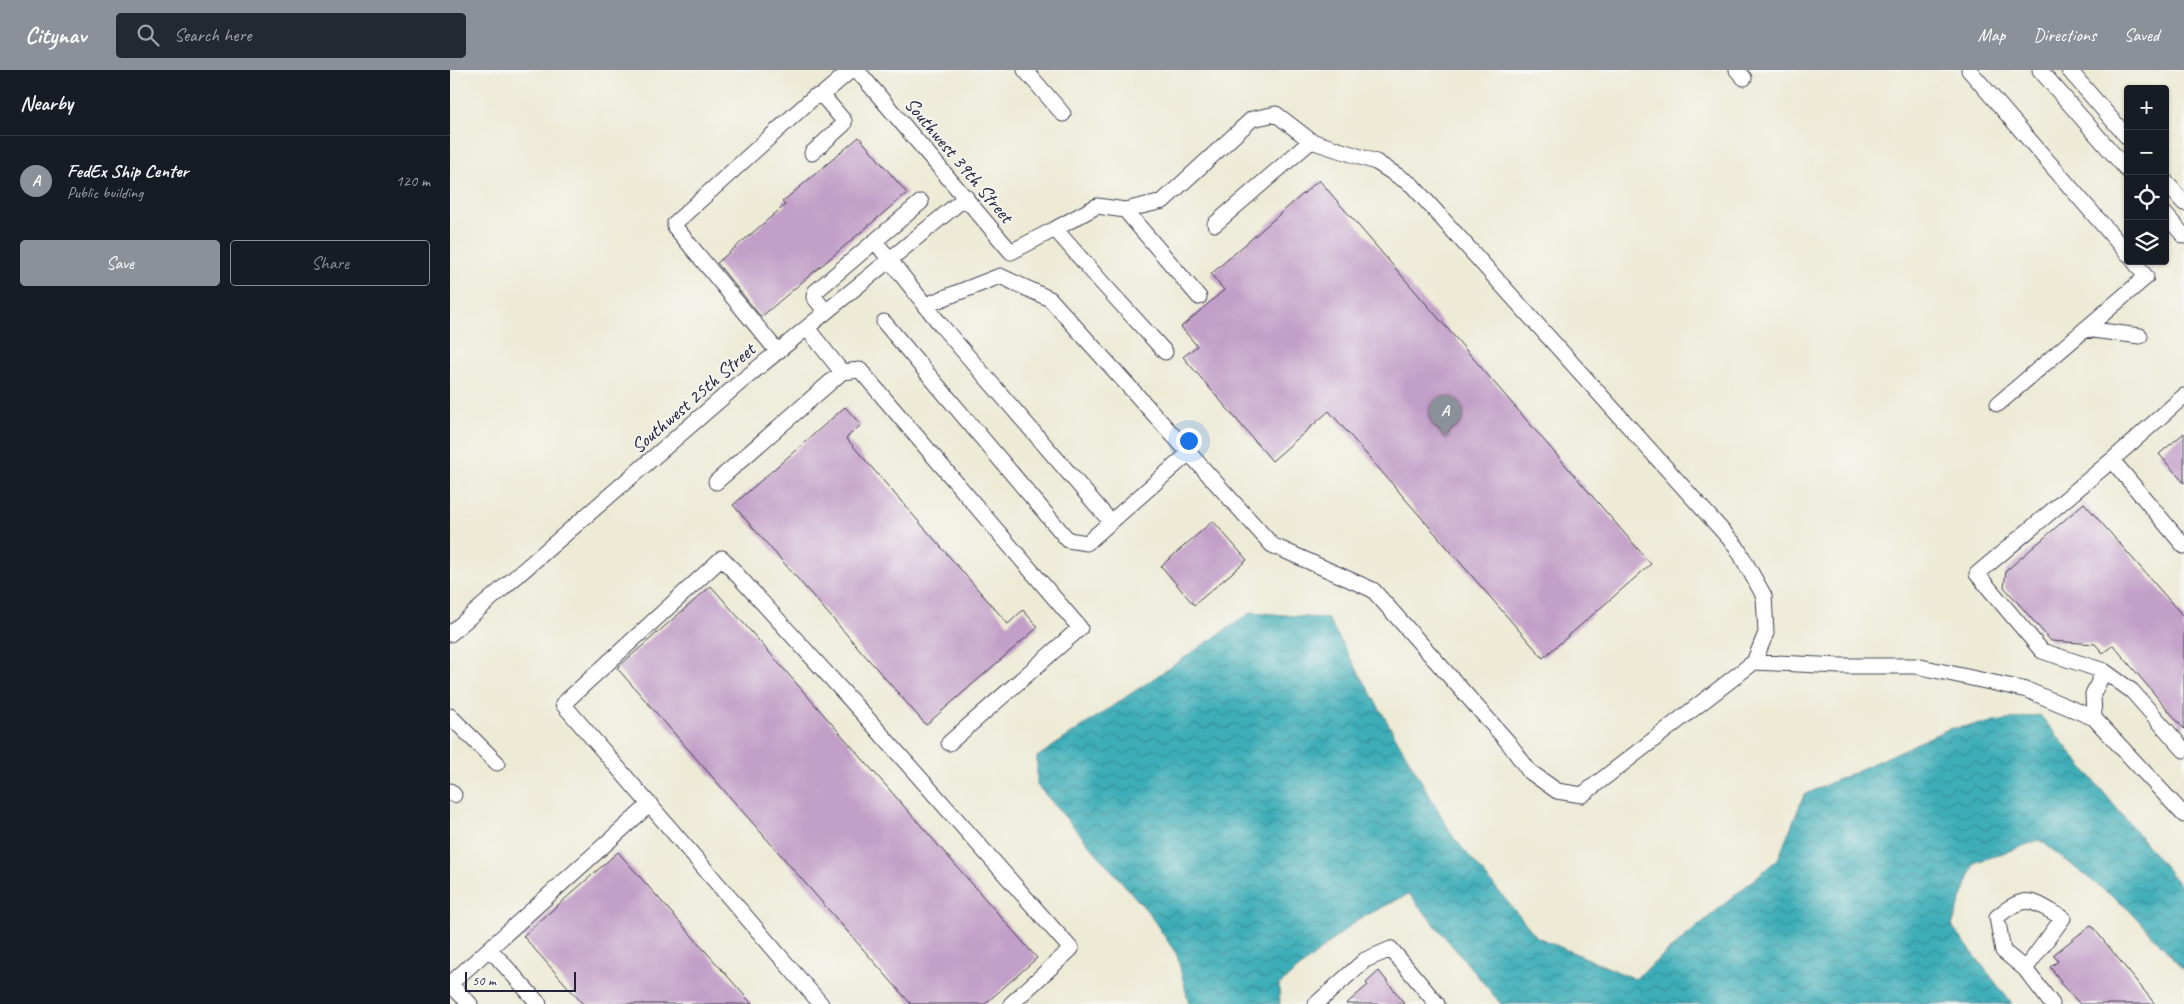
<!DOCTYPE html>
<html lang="en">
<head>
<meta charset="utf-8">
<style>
  :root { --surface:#171b24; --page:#242831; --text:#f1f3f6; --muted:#9ea1a6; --line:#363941; --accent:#8c9099 }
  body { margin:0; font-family:Caveat,sans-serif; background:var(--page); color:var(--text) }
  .controls { position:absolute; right:15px; top:15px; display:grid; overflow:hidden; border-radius:5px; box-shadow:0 1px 4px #0004 }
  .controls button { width:45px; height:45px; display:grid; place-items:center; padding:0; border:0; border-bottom:1px solid var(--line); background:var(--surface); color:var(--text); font:25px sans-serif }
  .scale { position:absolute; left:15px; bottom:12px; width:111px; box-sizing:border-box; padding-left:5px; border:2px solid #22223b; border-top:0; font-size:14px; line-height:18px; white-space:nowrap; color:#22223b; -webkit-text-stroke:4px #f6f6f2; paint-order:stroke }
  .you { position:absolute; left:738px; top:370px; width:18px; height:18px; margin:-12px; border:4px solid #fff; border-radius:50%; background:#1a73e8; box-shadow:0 0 0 8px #1a73e833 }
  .badge { display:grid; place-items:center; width:32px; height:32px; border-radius:50%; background:var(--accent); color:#fff; font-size:16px; font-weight:700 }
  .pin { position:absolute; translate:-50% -41px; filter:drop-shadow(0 1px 2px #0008) }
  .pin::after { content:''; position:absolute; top:26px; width:18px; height:15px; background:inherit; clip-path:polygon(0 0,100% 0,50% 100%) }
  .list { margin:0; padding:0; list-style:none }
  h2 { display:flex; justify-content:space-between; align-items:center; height:65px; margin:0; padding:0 20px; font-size:21px }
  h2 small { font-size:16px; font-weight:400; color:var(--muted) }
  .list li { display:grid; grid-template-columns:32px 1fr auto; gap:15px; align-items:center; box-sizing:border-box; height:90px; padding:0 20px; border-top:1px solid var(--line) }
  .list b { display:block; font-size:19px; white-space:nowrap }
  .list p { margin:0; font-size:16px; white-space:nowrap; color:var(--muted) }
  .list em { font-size:16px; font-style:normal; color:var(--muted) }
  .actions { display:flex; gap:10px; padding:15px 20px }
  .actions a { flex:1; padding:11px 0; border:1px solid var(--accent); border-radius:5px; text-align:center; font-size:18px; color:var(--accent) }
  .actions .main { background:var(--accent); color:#fff }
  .icon { flex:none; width:28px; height:28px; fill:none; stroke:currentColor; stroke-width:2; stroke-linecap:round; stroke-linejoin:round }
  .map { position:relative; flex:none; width:1734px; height:934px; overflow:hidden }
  header { display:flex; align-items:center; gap:30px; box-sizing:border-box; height:70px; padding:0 25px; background:var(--accent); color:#fff }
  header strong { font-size:24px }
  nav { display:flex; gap:28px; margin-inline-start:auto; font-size:18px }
  .search { width:350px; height:45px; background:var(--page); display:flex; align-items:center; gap:12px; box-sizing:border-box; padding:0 18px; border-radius:5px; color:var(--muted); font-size:19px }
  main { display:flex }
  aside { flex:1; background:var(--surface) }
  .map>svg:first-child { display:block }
</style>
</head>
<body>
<header>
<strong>Citynav</strong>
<div class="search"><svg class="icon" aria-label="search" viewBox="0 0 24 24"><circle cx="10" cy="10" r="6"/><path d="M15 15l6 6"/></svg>Search here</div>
<nav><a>Map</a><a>Directions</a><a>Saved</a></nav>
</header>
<main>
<aside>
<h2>Nearby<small></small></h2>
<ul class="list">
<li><span class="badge">A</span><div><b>FedEx Ship Center</b><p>Public building</p></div><em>120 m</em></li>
</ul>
<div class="actions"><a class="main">Save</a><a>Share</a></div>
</aside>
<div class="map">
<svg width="1734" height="934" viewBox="0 0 1734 934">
  <defs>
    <pattern id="water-waves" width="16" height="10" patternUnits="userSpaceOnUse" patternTransform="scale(1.25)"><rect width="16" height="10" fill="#3daeb8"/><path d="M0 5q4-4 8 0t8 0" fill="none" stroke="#338d97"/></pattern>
  </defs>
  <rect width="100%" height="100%" fill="#f6f6f2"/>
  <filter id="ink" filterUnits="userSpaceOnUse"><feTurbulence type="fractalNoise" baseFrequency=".02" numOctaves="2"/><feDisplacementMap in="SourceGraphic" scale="10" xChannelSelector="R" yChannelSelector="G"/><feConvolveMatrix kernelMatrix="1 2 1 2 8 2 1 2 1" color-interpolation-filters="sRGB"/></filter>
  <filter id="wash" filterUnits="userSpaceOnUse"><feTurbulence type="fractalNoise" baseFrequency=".0096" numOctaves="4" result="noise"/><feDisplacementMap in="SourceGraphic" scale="20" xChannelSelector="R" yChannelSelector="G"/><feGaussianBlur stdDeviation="1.12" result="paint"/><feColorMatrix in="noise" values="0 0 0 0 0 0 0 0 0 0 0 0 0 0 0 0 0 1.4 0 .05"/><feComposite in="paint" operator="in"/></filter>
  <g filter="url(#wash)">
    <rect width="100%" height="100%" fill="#edead5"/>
    <path fill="url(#water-waves)" stroke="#30687a" d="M 802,542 L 878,549 L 1004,768 L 1087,867 L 1185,909 L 1328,789 L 1354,725 L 1498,659 L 1590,645 L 1734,820 L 1734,900 L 1678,839 L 1590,770 L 1524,793 L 1502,856 L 1562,934 L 1051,934 L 959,824 L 907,850 L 829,915 L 830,934 L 739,934 L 727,885 L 698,842 L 587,715 L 587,687 Z"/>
    <g id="blocks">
      <path fill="#c29fc8" d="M 409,67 L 457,123 L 311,247 L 267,193 L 335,135 L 332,132 Z
        M 869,110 L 1201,494 L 1093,588 L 879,341 L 822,391 L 733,287 L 747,276 L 731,257 L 774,220 L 761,204 Z
        M 395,337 L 411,355 L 396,368 L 558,554 L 573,540 L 588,557 L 476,655 L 283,435 Z
        M 1734,363 L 1734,413 L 1709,384 Z
        M 1634,433 L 1734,547 L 1734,659 L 1663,575 L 1653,583 L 1645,574 L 1601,571 L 1554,517 L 1556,501 Z
        M 763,451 L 797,490 L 744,535 L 711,496 Z
        M 261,516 L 587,888 L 535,934 L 461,934 L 167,598 Z
        M 168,782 L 302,934 L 133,934 L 73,866 Z
        M 1641,855 L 1705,934 L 1630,934 L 1610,913 L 1611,911 L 1600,897 L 1608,891 L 1603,885 Z
        M 929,901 L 955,934 L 896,934 L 918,915 L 916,913 Z"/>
    </g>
  </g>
  <g filter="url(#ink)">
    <use href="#blocks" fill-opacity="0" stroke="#404052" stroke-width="1"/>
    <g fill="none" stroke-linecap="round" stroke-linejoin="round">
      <defs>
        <path id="minor" d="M 407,0 L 561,182 L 605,159 L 654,215 L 715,282
          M 575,0 L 613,44
          M 1287,0 L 1294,8
          M 1519,0 L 1678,184
          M 1590,0 L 1678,101
          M 1619,0 L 1678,68
          M 362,83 L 394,54 L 394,51 L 372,25
          M 1715,111 L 1734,133
          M 675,140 L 713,131 L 802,49 L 826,44 L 861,71 L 765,154
          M 1715,144 L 1734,166
          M 605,159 L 647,136 L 675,140 L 749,227
          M 425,171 L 471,132
          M 476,235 L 550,206 L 600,229 L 822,475 L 923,520 L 1058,672 L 1079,701 L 1107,721 L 1132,725 L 1304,592 L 1316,563 L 1314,526 L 1286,476 L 962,115 L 926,92 L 861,71
          M 376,242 L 364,227 L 365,222 L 425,171 L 490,254 L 661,452
          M 434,252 L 618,470 L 637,473 L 739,383
          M 1635,259 L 1690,266
          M 328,282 L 225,157 L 225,153 L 364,27 L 372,25 L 401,0
          M 392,302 L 410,300 L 630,558 L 499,673
          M 1548,334 L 1696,207 L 1684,191
          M 1662,390 L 1734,326
          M 266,412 L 392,302 L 357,258
          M 1734,476 L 1662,390 L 1527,504 L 1592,581 L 1654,601 L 1643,624 L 1644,648 L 1734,745
          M 0,564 L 287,315 L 516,127
          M 1304,592 L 1390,596 L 1466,596 L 1577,620 L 1644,648
          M 1654,601 L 1682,621 L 1734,680
          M 0,646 L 47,693
          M 0,721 L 4,725
          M 40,879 L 89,934
          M 1575,899 L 1613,848 C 1582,831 1577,822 1547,847 L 1553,881 L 1575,899 L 1602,934
          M 0,914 L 200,734
          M 0,914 L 20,934
          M 371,934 L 113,634 L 272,488 L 416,647 L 621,879 L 561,934
          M 866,934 L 915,890 L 941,879 L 987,934"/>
      </defs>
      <use href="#minor" stroke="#404052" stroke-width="17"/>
      <use href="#minor" stroke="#fff" stroke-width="15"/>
    </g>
  </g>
  <g text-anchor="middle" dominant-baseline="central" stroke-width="4" stroke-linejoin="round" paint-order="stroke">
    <g font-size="20" fill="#22223b" stroke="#f6f6f2">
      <text transform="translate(509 90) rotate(50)">Southwest 39th Street</text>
      <text transform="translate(243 328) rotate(-41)">Southwest 25th Street</text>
    </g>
  </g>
</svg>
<div class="controls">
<button>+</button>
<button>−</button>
<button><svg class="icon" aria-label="locate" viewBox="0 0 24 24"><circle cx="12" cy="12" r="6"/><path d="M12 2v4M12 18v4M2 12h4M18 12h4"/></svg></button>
<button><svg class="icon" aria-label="layers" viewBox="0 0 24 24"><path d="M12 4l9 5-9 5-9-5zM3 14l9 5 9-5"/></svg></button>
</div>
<div class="scale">50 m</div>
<div class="you"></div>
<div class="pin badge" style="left:995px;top:366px">A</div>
</div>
</main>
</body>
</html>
